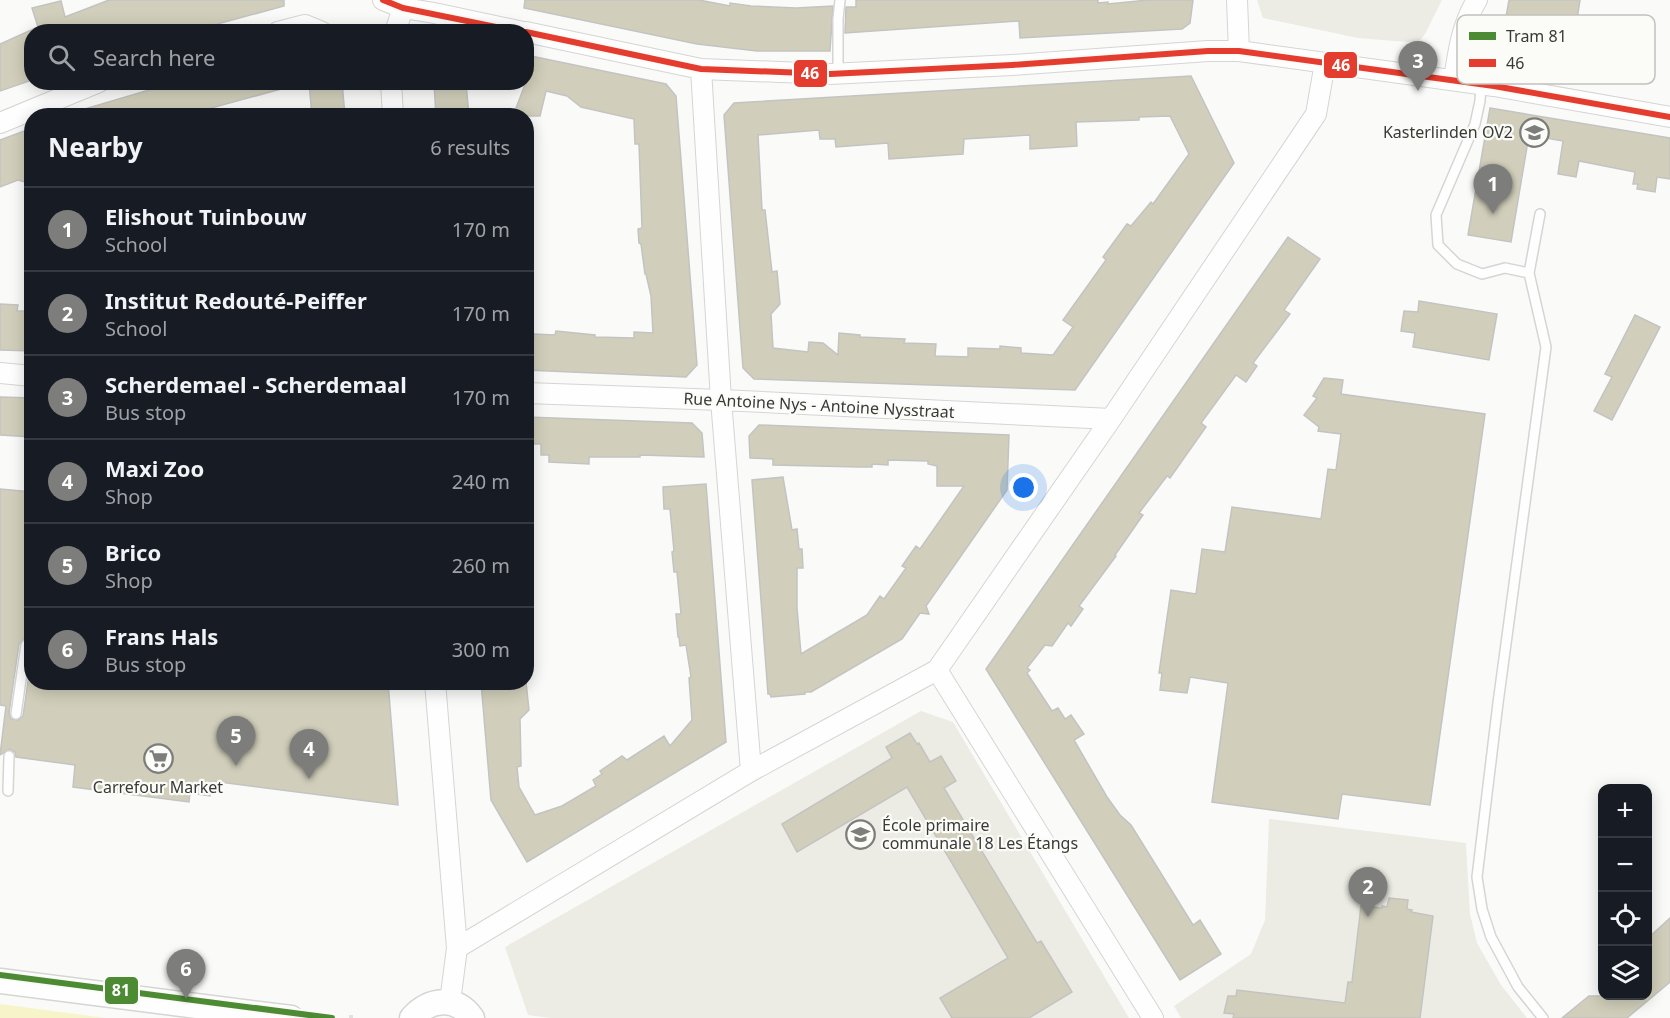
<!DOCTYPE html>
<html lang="en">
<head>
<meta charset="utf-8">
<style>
  :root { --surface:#171b24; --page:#20242c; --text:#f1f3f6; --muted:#9ea1a6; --line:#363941; --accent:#7d7d7b }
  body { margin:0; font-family:"Noto Sans",sans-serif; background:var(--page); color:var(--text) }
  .controls { position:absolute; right:18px; bottom:18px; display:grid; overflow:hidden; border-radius:12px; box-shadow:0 3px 15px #0003 }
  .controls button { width:54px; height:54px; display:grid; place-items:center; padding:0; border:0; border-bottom:2px solid var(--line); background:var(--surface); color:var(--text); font:30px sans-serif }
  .you { position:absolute; left:1024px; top:488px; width:21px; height:21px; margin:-15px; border:4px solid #fff; border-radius:50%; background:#1a73e8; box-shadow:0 0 0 9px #1a73e833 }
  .badge { display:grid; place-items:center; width:39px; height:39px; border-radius:50%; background:var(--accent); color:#fff; font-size:20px; font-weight:700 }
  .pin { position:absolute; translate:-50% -50px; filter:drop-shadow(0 2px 3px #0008) }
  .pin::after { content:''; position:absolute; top:32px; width:21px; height:18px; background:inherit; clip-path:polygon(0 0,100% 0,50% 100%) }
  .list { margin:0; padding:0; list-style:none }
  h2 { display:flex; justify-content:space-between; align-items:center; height:78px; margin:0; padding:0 24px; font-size:26px }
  h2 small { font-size:20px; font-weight:400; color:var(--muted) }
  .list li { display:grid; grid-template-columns:39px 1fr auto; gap:18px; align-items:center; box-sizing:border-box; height:84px; padding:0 24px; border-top:2px solid var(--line) }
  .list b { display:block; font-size:22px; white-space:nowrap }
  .list p { margin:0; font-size:20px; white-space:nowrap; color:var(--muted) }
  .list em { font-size:20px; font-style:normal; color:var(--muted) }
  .icon { flex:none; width:33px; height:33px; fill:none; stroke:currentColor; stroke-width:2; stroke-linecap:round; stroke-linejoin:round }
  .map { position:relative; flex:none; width:1670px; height:1018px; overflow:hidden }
  .search { position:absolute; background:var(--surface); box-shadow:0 3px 15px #0003; left:24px; top:24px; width:510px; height:66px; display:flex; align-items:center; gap:15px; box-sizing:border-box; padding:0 21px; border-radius:24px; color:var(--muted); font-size:22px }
  .panel { position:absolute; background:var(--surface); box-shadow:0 3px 15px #0003; left:24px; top:108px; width:510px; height:582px; border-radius:24px }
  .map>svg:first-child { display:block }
</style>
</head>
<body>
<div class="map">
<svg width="1670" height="1018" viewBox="0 0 1670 1018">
  <rect width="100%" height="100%" fill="#fafaf8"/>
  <path fill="#ecece5" d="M 1257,0 L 1442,0 L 1425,34 L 1418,43 L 1358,38 L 1263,18 Z
    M 921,711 L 953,722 L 1129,1018 L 551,1018 L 528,1015 L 505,947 Z
    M 1269,819 L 1466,843 L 1470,914 L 1477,943 L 1501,985 L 1527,1018 L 1181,1018 L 1174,1006 L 1251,954 L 1265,920 Z"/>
  <path fill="#f7f4c9" d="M 0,1004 L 106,1018 L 0,1018 Z"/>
  <path fill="#d1cfbb" stroke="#c3c3c2" stroke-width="1.5" fill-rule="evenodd" d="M 109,0 L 284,0 L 284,6 L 188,32 L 32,32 L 32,80 L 0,91 L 0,44 L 38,27 L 32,8 L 61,1 L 65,17 Z
    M 525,0 L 699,0 L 730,6 L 730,3 L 751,6 L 796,8 L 833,6 L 830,51 L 757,51 L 697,44 L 524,8 Z
    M 856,0 L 1098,0 L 1098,3 L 1108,2 L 1108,4 L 1148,0 L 1193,0 L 1190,23 L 1182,29 L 1020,38 L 1019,21 L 845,33 L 846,7 L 856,7 Z
    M 1509,0 L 1580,0 L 1576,26 L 1626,34 L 1624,28 L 1647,32 L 1642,67 L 1539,51 L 1505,23 Z
    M 526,55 L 666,84 L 676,96 L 697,365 L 686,377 L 526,370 L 526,337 L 534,337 L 534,334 L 555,335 L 556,331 L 595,335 L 595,337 L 634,338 L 634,332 L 653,333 L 651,296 L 646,274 L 645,274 L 641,244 L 639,243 L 638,229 L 642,228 L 639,144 L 635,144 L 634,119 L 581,107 L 567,96 L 546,91 L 540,116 L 513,116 L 526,82 Z
    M 1191,76 L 1234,163 L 1075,390 L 754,379 L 743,368 L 724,115 L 734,103 ZM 1170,116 L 1189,154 L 1153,204 L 1151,202 L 1131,226 L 1127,224 L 1103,257 L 1106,260 L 1063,320 L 1073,327 L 1053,355 L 1021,353 L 1021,348 L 1000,346 L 1000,349 L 968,348 L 968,357 L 935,356 L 936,344 L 904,343 L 905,339 L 860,337 L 860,335 L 839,333 L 838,355 L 823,343 L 809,342 L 808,352 L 773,348 L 771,314 L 780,304 L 777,271 L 772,272 L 765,210 L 762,210 L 758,135 L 819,130 L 820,139 L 835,139 L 836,147 L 888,143 L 889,159 L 963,154 L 964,139 L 1030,135 L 1030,149 L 1077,146 L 1076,122 L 1139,120 L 1139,117 Z
    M 176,82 L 285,82 L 285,88 L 211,108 L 213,116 L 79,116 L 78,111 Z
    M 309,82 L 342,82 L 345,116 L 312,116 Z
    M 434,83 L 466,83 L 469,116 L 436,116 Z
    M 1490,108 L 1670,138 L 1670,179 L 1657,177 L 1655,192 L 1637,189 L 1638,184 L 1633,184 L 1635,172 L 1579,161 L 1576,177 L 1558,174 L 1563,141 L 1529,135 L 1511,242 L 1468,235 Z
    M 32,128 L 32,184 L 18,180 L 0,187 L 0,140 Z
    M 1288,237 L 1320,259 L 1284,310 L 1290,314 L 1253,363 L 1257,366 L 1246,382 L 1236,375 L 1201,423 L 1206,427 L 1170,478 L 1167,476 L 1139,513 L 1143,515 L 1115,555 L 1116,556 L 1079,606 L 1083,609 L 1071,626 L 1068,623 L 1052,646 L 1045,645 L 1027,668 L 1030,670 L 1027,673 L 1052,711 L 1058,708 L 1065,719 L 1071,715 L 1084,734 L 1074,740 L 1107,797 L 1120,815 L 1131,825 L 1193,925 L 1200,920 L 1221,954 L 1180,980 L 986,669 Z
    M 1419,301 L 1497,314 L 1489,360 L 1413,347 L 1415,333 L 1401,331 L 1404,311 L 1418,312 Z
    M 0,304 L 18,305 L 17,311 L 32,311 L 32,351 L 0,350 Z
    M 1635,315 L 1660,327 L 1612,420 L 1594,411 L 1612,377 L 1605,374 Z
    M 1324,378 L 1343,380 L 1341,394 L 1485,414 L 1430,805 L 1342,794 L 1338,819 L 1212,802 L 1228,683 L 1190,677 L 1187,693 L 1160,690 L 1162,673 L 1159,673 L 1171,590 L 1196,594 L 1202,549 L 1225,552 L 1232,507 L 1321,519 L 1328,469 L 1336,470 L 1341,434 L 1318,431 L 1319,427 L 1304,415 L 1317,398 L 1313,396 Z
    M 0,397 L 32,398 L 32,437 L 0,435 Z
    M 526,417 L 692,423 L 702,433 L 704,457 L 640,455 L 640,457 L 589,457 L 589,464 L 549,462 L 549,455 L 541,455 L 541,444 L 526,444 Z
    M 759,425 L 1009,435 L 1007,490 L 926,606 L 929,614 L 920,613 L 902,639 L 811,692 L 805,692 L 805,694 L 771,697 L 770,694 L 768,694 L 752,480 L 783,477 L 792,530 L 797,529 L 799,549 L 802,549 L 803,568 L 797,568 L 797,608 L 801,654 L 867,615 L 880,596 L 884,599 L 906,568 L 902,566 L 916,546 L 920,549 L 964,486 L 937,486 L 937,466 L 928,464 L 928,461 L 888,460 L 888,465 L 872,464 L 872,467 L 860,467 L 773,465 L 773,459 L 750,458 L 749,436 Z
    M 706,484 L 726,742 L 527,862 L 491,800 L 481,682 L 526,682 L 529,710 L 520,719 L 521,766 L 517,767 L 519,787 L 535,815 L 562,806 L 596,786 L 593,780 L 602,774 L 600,771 L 622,756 L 627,760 L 664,736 L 670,746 L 692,720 L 689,678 L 691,677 L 686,645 L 680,646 L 679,637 L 678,637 L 676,614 L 681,614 L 677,572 L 674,572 L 672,552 L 674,551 L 670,509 L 664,509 L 663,487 Z
    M 0,489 L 32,492 L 32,641 L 24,639 L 19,644 L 9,713 L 11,719 L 18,720 L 23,716 L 32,654 L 32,682 L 388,682 L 398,805 L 212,781 L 210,796 L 190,793 L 189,802 L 73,787 L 75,765 L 16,757 L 15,752 L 10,749 L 0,755 L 6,706 L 0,705 Z
    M 910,733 L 917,744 L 919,743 L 930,762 L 941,756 L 956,781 L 944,788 L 1037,943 L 1041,941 L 1072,992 L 1029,1018 L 952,1018 L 940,998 L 1008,958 L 907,787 L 797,852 L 782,824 L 892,758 L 886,747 Z
    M 1389,898 L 1408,900 L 1407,909 L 1412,910 L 1411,912 L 1433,916 L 1420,1018 L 1233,1018 L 1234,1014 L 1224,1013 L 1228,996 L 1236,996 L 1237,990 L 1345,1003 L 1348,982 L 1352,982 L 1361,906 L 1382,908 L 1382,906 L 1387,907 Z
    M 1670,918 L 1670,982 L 1627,1018 L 1562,1018 L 1589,996 L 1647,996 L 1647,939 Z"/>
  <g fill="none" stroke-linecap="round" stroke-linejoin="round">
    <defs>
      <path id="service" d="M 838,73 L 838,19 L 840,0
        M 1481,84 L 1480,101 L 1475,124 L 1436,215 L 1438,245 L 1457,264 L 1482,274 L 1505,268 L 1529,273 L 1546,347 L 1498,703 L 1477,877 L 1482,909 L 1491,937 L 1518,987 L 1543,1018
        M 1529,273 L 1540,214
        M 16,714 L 26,645
        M 8,791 L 9,756"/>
      <path id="minor" d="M 383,0 L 403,8 L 434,13 L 523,32
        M 1237,0 L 1239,51
        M 278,32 L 305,25 L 322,32
        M 395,32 L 403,8
        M 526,32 L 701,69 L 830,74 L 1012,65 L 1208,51 L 1239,51 L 1494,86 L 1670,117
        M 701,69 L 721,400 L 751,771
        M 1454,80 C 1458,52 1462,24 1477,0
        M 391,82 L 393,116
        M 0,123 L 99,82
        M 0,373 L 32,376
        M 526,393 L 721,400 L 1111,419
        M 937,670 L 1153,1018
        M 435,682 L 457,948 L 450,1002
        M 457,948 L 751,771 L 937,670 L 1111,419 L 1316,114 L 1325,63"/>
      <path id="tertiary" d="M 0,981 L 291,1018
        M 412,1018 C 429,999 456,995 472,1018"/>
    </defs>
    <use href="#service" stroke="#d5d5d4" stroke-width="12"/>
    <use href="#minor" stroke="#d5d5d4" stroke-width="22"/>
    <use href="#tertiary" stroke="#d5d5d4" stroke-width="27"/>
    <path stroke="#e1e1e0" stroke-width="4" stroke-dasharray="3 3" stroke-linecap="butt" d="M 190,975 L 197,983
      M 351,1018 L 351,1014"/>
    <use href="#service" stroke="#fefefe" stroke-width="9"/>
    <use href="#minor" stroke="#fefefe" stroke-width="20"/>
    <use href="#tertiary" stroke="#fefefe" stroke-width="24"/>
    <defs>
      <path id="bus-1" d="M 383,0 L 403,8 L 521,32
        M 526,32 L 701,69 L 830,74 L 1012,65 L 1208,51 L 1239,51 L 1494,86 L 1670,117"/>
    </defs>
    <use href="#bus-1" stroke="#fbfbf7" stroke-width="10"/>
    <use href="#bus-1" stroke="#e43c2e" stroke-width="6"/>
    <defs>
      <path id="tram-1" d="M 0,975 L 332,1018"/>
    </defs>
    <use href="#tram-1" stroke="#fbfbf7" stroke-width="10"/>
    <use href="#tram-1" stroke="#4c8b33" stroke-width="6"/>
  </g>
  <defs>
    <symbol id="school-ring" viewBox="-11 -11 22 22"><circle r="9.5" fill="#fbfbf7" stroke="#7d7d7b" stroke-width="1.5"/><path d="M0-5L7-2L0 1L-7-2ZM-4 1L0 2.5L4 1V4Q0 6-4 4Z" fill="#7d7d7b"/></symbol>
    <symbol id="supermarket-ring" viewBox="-11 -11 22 22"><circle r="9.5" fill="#fbfbf7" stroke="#7d7d7b" stroke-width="1.5"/><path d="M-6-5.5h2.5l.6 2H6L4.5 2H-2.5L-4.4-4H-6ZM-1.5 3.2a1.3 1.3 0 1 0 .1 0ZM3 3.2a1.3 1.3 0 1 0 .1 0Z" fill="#7d7d7b"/></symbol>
  </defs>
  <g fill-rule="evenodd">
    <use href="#school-ring" x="1518" y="116" width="33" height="33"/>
    <use href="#supermarket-ring" x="142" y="742" width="33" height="33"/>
    <use href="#school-ring" x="844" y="818" width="33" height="33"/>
  </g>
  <g text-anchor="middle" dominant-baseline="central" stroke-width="4.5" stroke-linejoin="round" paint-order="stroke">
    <g font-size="16" fill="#393938" stroke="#fbfbf7" text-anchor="end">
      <text x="1513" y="132">Kasterlinden OV2</text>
      <text x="158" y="787" text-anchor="middle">Carrefour Market</text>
      <text x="882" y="825" text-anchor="start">École primaire<tspan x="882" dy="18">communale 18 Les Étangs</tspan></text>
    </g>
    <g font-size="16" fill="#393938" stroke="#fbfbf7">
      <text transform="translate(819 405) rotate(3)">Rue Antoine Nys - Antoine Nysstraat</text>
    </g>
  </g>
  <rect x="1457" y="15" width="198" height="69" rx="9" fill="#fbfbf7" stroke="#c1c1be" stroke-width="1.5"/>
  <rect x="1469" y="32" width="27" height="8" fill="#4c8b33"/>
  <rect x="1469" y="59" width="27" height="8" fill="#e43c2e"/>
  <g font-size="16" fill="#393938">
    <text x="1506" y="42">Tram 81</text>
    <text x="1506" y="69">46</text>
  </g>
  <g stroke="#fbfbf7" stroke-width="2">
    <rect x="1323" y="51" width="35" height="28" rx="6" fill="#e43c2e"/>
    <rect x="793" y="59" width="35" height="29" rx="6" fill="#e43c2e"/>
    <rect x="104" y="976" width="35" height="29" rx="6" fill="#4c8b33"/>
  </g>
  <g font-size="16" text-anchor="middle" font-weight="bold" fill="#fff">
    <text x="1341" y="71">46</text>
    <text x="810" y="79">46</text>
    <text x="121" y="996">81</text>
  </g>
</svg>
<div class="controls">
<button>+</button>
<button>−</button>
<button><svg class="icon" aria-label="locate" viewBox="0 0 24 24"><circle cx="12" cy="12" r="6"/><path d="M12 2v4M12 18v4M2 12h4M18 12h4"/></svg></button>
<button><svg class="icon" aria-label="layers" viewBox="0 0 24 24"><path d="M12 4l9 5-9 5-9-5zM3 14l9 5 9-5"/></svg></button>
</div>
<div class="you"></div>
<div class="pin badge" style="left:1493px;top:214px">1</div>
<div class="pin badge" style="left:1368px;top:917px">2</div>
<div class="pin badge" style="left:1418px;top:91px">3</div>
<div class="pin badge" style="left:309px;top:779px">4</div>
<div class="pin badge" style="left:236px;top:766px">5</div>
<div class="pin badge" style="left:186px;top:999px">6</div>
<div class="search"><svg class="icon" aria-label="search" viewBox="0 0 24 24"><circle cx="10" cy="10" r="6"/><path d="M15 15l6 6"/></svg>Search here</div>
<section class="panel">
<h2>Nearby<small>6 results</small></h2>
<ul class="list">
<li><span class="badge">1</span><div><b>Elishout Tuinbouw</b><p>School</p></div><em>170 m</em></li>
<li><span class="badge">2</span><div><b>Institut Redouté-Peiffer</b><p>School</p></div><em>170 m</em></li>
<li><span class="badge">3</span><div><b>Scherdemael - Scherdemaal</b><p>Bus stop</p></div><em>170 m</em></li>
<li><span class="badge">4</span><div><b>Maxi Zoo</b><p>Shop</p></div><em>240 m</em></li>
<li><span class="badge">5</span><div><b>Brico</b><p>Shop</p></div><em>260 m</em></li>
<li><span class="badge">6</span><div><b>Frans Hals</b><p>Bus stop</p></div><em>300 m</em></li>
</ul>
</section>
</div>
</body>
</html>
